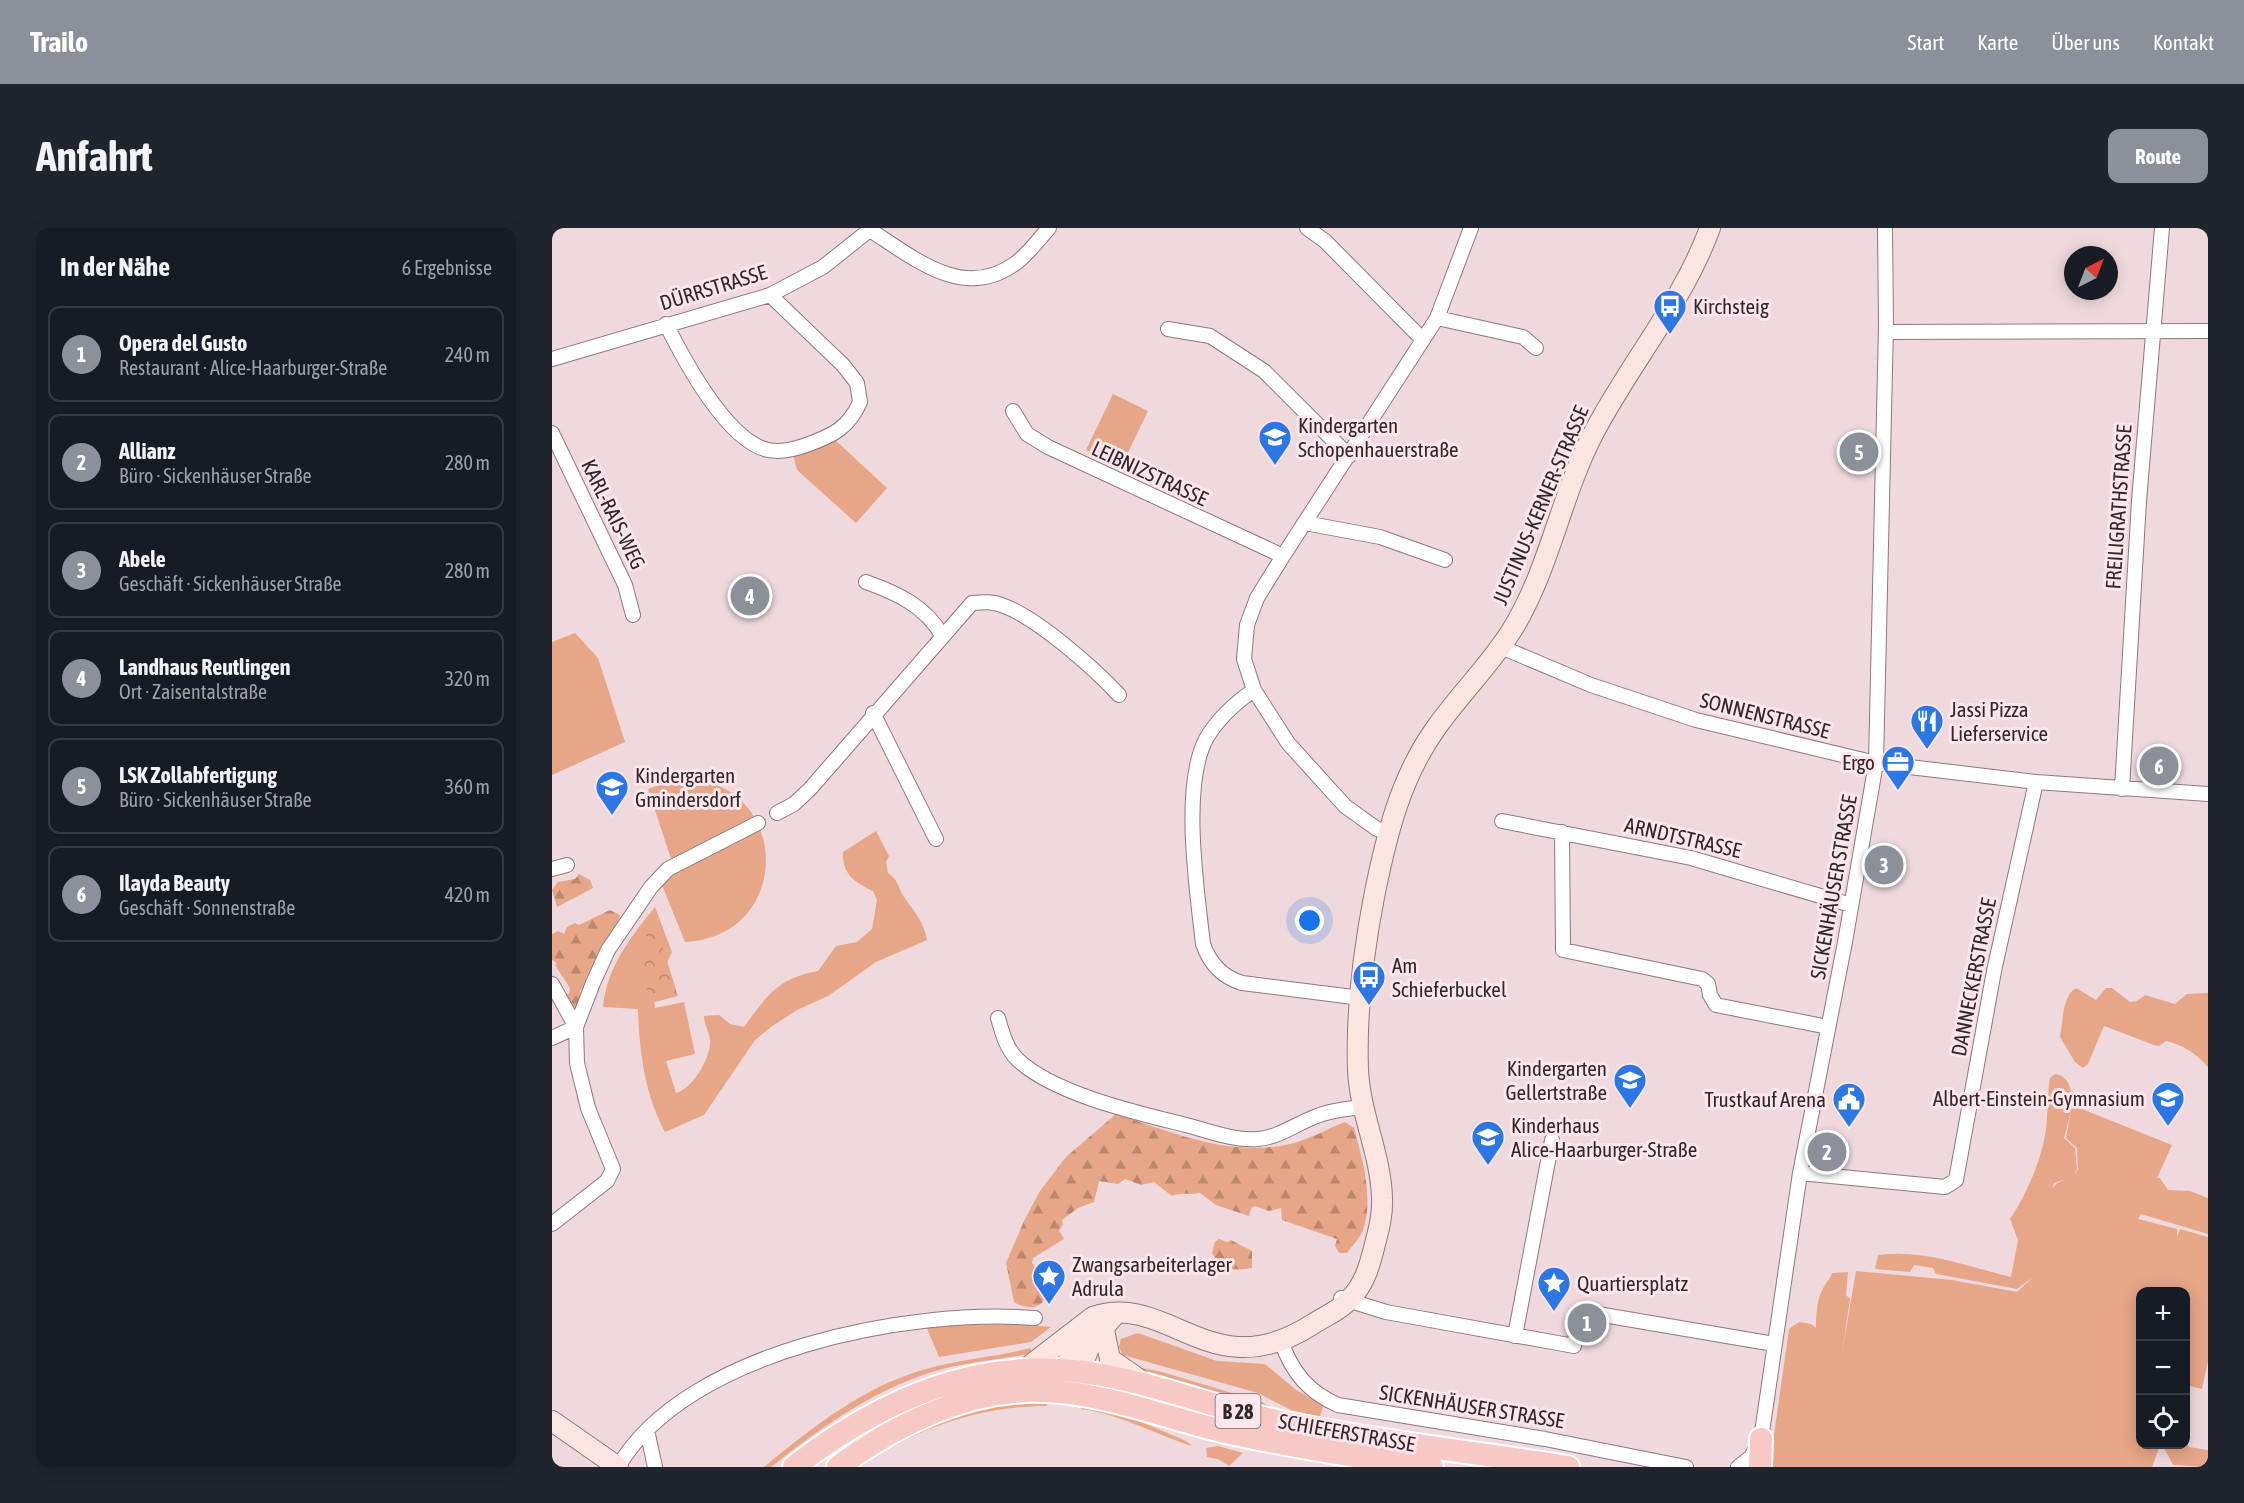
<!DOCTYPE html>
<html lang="de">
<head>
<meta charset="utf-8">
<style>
  :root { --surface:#171b24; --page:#20242c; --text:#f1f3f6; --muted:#9ea1a6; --line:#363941; --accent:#8c9099 }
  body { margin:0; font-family:"Asap Condensed",sans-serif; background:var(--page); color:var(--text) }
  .controls { position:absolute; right:18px; bottom:18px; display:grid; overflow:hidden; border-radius:12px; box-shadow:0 3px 15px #0003 }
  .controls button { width:54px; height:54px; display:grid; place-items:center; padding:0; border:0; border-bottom:2px solid var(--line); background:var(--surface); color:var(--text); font:30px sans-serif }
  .compass { position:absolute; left:1512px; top:18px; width:54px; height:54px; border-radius:50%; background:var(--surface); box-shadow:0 3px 15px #0003; rotate:42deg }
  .you { position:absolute; left:758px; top:693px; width:21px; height:21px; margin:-15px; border:4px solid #fff; border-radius:50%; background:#1a73e8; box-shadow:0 0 0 9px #1a73e833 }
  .badge { display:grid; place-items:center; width:39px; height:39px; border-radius:50%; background:var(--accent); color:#fff; font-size:20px; font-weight:700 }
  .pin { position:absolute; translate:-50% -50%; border:3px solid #fff; box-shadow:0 2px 6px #0006 }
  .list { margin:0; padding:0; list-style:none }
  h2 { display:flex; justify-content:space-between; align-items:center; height:78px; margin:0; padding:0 24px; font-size:26px }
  h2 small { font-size:20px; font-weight:400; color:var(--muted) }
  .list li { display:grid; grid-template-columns:39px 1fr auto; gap:18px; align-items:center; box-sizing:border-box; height:96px; margin:0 12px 12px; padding:0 12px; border:2px solid var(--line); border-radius:12px }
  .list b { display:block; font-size:22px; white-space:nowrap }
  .list p { margin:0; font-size:20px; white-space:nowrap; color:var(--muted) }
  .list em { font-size:20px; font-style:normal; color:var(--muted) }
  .icon { flex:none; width:33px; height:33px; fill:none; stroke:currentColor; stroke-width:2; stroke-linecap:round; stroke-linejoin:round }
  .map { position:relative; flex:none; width:1656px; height:1239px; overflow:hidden; border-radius:12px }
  header { display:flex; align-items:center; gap:36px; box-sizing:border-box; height:84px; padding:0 30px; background:var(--accent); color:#fff }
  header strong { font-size:28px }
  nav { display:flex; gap:33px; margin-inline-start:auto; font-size:21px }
  .intro { display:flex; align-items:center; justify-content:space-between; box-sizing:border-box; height:144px; padding:0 36px }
  h1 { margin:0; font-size:42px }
  .button { padding:15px 27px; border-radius:12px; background:var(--accent); color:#fff; font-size:21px; font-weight:700 }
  main { display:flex; gap:36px; padding:0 36px }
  aside { flex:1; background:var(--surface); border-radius:12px; box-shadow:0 3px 15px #0003 }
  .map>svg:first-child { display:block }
</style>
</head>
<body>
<header>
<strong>Trailo</strong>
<nav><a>Start</a><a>Karte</a><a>Über uns</a><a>Kontakt</a></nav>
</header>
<div class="intro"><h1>Anfahrt</h1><a class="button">Route</a></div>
<main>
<aside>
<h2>In der Nähe<small>6 Ergebnisse</small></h2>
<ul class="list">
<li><span class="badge">1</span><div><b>Opera del Gusto</b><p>Restaurant · Alice-Haarburger-Straße</p></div><em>240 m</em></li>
<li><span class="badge">2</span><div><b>Allianz</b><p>Büro · Sickenhäuser Straße</p></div><em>280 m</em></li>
<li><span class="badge">3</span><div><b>Abele</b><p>Geschäft · Sickenhäuser Straße</p></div><em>280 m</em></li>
<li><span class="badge">4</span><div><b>Landhaus Reutlingen</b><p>Ort · Zaisentalstraße</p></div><em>320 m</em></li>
<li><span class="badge">5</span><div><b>LSK Zollabfertigung</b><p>Büro · Sickenhäuser Straße</p></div><em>360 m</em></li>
<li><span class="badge">6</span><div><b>Ilayda Beauty</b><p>Geschäft · Sonnenstraße</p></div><em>420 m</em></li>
</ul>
</aside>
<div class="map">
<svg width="1656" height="1239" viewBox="0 0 1656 1239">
  <defs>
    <pattern id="forest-firs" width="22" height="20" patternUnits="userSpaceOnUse" patternTransform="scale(1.5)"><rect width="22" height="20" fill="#e6a687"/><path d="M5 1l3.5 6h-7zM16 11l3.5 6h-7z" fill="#bb876f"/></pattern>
    <pattern id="park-crowns" width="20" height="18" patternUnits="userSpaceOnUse" patternTransform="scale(1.5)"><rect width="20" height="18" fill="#e6a687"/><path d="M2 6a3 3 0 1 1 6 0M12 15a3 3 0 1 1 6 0" fill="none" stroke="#bb876f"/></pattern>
  </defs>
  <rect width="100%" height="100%" fill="#efd9dd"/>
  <path fill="#e6a687" d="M 561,166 L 596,183 L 569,239 L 534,222 Z
    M 280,209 L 335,260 L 304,295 L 245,242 L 240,223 Z
    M 23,405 L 46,430 L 73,514 L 0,547 L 0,414 Z
    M 141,552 C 238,560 241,708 133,714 L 110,657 L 121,637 L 96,561 L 114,554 Z
    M 324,603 L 337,628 L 334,634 L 336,645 C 348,654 345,658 352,669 C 362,683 372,694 375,712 L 324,734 L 276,768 L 245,782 L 219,799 L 203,812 L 152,887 L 113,904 C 93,867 87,822 86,781 L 51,779 C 55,739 78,710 103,679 L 120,724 L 101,763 L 103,780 L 132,774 L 143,826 L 114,833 L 124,865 C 140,861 157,833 158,815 C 159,806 152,798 152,788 L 167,787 L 178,796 L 192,799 C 215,767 227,750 266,743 L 284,718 L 305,714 L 320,701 L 325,672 L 321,663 C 303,654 290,647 291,624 Z
    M 1524,760 L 1544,772 L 1554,760 L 1560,760 L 1578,774 L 1585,773 L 1593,767 L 1623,776 L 1635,766 L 1656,765 L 1656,839 C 1646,827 1630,816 1614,813 L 1607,818 L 1602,817 L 1552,798 L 1536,836 L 1531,840 L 1523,834 L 1508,809 C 1511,794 1510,768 1524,760 Z
    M 1503,846 C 1530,851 1517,892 1512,910 L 1523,920 L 1525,942 L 1519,949 L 1502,955 L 1500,961 C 1505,952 1519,951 1526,942 L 1525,920 L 1514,910 L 1520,877 L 1620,917 L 1595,972 L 1605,950 L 1608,950 L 1616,962 L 1638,963 L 1656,970 L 1656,1006 L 1589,986 L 1586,991 L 1625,1001 L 1625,1009 L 1628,1001 L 1656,1009 L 1656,1133 L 1650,1161 L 1634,1157 L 1634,1064 L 1588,1064 L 1588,1216 L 1608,1217 L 1600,1239 L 1220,1239 L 1220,1221 L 1237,1101 L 1247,1094 L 1259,1096 L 1264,1100 C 1264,1087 1265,1068 1273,1057 C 1276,1052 1278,1051 1280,1045 L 1296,1044 L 1294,1067 L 1298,1071 L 1290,1125 L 1304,1043 L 1400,1052 L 1465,1064 L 1481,1049 L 1465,1061 L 1384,1046 L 1381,1040 L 1362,1037 L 1358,1044 L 1323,1041 L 1326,1027 C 1373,1021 1413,1038 1459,1049 L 1466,1012 L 1458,991 C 1475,966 1490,931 1494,901 C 1496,884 1495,867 1498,850 Z
    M 464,1096 L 499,1099 L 479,1114 L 387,1129 L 374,1098 Z
    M 586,1105 L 665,1133 L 713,1136 L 743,1161 L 771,1178 L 768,1189 L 739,1182 L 706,1165 L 571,1127 L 567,1119 L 569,1111 Z
    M 478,1120 L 480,1125 C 453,1131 425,1133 398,1139 C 331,1155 272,1197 219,1239 L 212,1239 C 261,1199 312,1158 374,1141 C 408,1131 444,1129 478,1120 Z
    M 579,1138 L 610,1144 L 710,1174 L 724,1183 Z
    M 496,1174 L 495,1178 C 426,1178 364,1201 306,1239 L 298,1239 L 352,1206 L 427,1180 Z
    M 532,1177 L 573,1187 L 634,1213 L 640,1218 C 602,1206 568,1186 529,1181 Z
    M 1634,1213 L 1637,1219 L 1656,1222 L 1656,1239 L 1621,1237 L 1612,1220 L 1614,1217 L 1634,1216 Z
    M 666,1218 L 691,1225 L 677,1238 L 666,1231 L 655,1229 L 654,1220 Z"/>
  <path fill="url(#forest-firs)" d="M 27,646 L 38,652 L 41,660 L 5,679 L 0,662 L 6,654 L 23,651 Z
    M 58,682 L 68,687 L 67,694 L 38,748 L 34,749 L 35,753 L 28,763 L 29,768 L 24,783 L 21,783 L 13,766 L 17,766 L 18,760 L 3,737 L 5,735 L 0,732 L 0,706 L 6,703 L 12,706 L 15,699 L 23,695 L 27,697 Z
    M 564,886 C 619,904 679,930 738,916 C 756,912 775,901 793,894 L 802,900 C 810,930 822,971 811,1002 C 808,1010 800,1018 795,1025 L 787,1025 L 783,1018 L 785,1011 L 730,992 L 729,980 L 717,983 L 703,978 L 699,980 L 697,988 L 664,977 L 648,965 C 638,967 629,964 620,968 L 602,954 L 589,957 L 573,951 L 566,956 L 547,953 L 542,974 L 526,980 L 510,992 L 511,996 L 507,1003 L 512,1011 L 481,1030 L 480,1035 C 485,1043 496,1056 494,1066 C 491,1083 472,1081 462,1074 L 454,1035 L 472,993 L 488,963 L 514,929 Z
    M 667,1011 L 675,1014 L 679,1012 L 700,1023 L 700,1040 C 681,1043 670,1043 660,1025 L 663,1014 Z"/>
  <path fill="url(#park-crowns)" d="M 104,698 L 126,768 L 99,775 L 86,728 L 98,723 L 94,707 L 96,701 Z"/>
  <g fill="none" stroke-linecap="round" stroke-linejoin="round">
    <defs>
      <path id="street" d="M 755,0 L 773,13 L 871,112
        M 318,2 C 362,30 410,72 461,37 C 474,29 486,12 497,0
        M 885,90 L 971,109 L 984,120
        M 114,96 C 132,132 175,213 216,222 C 230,225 244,221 257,216 C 282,207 297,199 308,174 L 305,155 L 291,137 L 218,67
        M 616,101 L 658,108 L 712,143 L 797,228
        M 1334,104 L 1656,103
        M 0,131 L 218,67 L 271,39 L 320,0
        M 461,183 L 475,206 L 496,219 L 731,328
        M 0,205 L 73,357 L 81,387
        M 753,295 L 828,309 L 893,332
        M 314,354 C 345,365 373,378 390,407
        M 949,419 L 1039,457 L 1144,492 L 1324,535 L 1484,554 L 1656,566
        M 702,462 C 683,475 666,490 654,511 C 629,559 645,662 651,716 C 658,736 670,749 690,755 L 809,770
        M 321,485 L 384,611
        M 1570,561 L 1587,273 L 1610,0
        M 225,585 L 242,576 L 258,561 L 420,375 C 431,374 441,373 452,378 C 485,390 542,440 567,467
        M 950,593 L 1139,630 L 1299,677
        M 1010,604 L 1011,722 L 1150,751 L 1156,756 L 1158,767 L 1164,777 L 1276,799
        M 836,605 L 825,601 L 793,578 L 736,515 L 702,462 L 692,431 L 695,397 L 705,370 L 731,328 L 885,90 L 919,0
        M 0,641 L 15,637
        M 0,756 L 24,799
        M 446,790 C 450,804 454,820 465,831 C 501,866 586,885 634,897 C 657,903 682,913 706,911 C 728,909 745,895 765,888 C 779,882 795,881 810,879
        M 0,810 L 24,799
        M 1248,945 L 1393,959 L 1404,952 L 1442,743 L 1484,554
        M 0,996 L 55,953 L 61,941 L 36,880 L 25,835 L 24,799 L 41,755 L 56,722 L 99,659 L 116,641 L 206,595
        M 789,1070 L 834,1084 L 1022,1118 L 1028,1083 L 1222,1116
        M 963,1108 L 1000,912
        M 729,1113 C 740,1144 756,1164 786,1177 L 993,1211 L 1134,1239
        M 95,1202 L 103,1239
        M 66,1239 C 134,1122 359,1080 483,1090
        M 1186,1239 L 1199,1229 L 1209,1211 L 1248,945 L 1293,714 L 1324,535 L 1334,98 L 1333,0"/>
      <path id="secondary" d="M 552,1102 L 558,1131 L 591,1154
        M 522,1105 L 517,1126 L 532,1151
        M 472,1142 L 541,1089 C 617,1063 659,1162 761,1096 C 773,1088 787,1083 797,1072 C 812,1057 817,1040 822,1020 C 826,1004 831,988 830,970 C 829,927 808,886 806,842 C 804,785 811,726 822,669 C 834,609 848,550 884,500 C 908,466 938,437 960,402 C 997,342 1008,271 1040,208 C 1077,136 1130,76 1158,0
        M 517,1153 C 532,1139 531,1133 539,1116 C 545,1105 556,1096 564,1085
        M 0,1193 L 66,1239"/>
      <path id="primary" d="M 242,1239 C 331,1170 430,1127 544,1146 C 609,1157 670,1182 733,1195 C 827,1214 922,1224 1016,1239
        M 286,1239 C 344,1196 418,1160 492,1163 C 554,1165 614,1190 674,1204 C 742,1219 811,1230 880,1239
        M 1208,1239 L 1209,1211"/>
    </defs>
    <use href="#street" stroke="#8d797d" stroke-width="16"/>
    <use href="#secondary" stroke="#8d797d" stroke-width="22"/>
    <use href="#primary" stroke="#fff" stroke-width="26"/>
    <use href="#street" stroke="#fff" stroke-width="14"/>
    <use href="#secondary" stroke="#fce4e1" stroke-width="20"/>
    <use href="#primary" stroke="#f8c8c4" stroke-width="22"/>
  </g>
  <defs>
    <symbol id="bus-pin" viewBox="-11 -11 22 30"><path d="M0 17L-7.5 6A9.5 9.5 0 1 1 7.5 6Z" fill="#2b77e3" stroke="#fde6eb"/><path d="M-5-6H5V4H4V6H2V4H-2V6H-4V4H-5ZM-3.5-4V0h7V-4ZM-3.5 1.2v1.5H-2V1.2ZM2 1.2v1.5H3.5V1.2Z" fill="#fff"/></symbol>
    <symbol id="school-pin" viewBox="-11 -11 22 30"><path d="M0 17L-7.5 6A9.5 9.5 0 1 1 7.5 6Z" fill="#2b77e3" stroke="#fde6eb"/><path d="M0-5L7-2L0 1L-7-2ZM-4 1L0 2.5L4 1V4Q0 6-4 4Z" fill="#fff"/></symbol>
    <symbol id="restaurant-pin" viewBox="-11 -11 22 30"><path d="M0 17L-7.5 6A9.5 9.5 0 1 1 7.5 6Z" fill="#2b77e3" stroke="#fde6eb"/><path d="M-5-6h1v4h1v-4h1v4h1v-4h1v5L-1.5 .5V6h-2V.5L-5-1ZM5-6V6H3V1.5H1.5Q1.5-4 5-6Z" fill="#fff"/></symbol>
    <symbol id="office-pin" viewBox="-11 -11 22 30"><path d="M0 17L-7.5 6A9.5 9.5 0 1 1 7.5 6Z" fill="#2b77e3" stroke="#fde6eb"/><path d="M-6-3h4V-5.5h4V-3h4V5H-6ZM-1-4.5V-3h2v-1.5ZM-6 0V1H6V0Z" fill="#fff"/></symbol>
    <symbol id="civic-pin" viewBox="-11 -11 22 30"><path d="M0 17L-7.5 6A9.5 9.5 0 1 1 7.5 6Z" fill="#2b77e3" stroke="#fde6eb"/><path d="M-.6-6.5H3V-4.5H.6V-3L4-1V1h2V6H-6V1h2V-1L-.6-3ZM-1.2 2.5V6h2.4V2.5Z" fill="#fff"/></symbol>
    <symbol id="sight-pin" viewBox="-11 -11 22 30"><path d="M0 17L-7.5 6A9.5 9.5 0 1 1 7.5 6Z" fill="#2b77e3" stroke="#fde6eb"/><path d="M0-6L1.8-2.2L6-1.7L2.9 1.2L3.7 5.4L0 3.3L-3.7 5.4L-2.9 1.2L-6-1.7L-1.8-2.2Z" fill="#fff"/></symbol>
  </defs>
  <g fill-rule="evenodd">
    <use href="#bus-pin" x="1099" y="59" width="38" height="52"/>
    <use href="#school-pin" x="704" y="190" width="38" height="52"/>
    <use href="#restaurant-pin" x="1356" y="474" width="38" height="52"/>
    <use href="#office-pin" x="1327" y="515" width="38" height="52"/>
    <use href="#school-pin" x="41" y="540" width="38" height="52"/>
    <use href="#bus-pin" x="798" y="730" width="38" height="52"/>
    <use href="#school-pin" x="1059" y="833" width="38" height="52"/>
    <use href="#school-pin" x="1597" y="851" width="38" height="52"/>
    <use href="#civic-pin" x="1278" y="852" width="38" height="52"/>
    <use href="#school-pin" x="917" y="890" width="38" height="52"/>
    <use href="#sight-pin" x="478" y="1029" width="38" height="52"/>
    <use href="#sight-pin" x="983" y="1036" width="38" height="52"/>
  </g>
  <g text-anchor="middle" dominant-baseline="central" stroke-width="6" stroke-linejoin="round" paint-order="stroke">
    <rect fill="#fde6eb" stroke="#6e6164" stroke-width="1.5" x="663.5" y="1166" width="45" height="34" rx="4.5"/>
    <g font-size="20" font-weight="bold" fill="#30282a">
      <text x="686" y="1183">B 28</text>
    </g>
    <g font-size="21" fill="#30282a" stroke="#fde6eb">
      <text transform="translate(161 59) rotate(-17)">DÜRRSTRASSE</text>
      <text transform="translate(598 245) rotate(25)">LEIBNIZSTRASSE</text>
      <text transform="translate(988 277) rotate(-67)">JUSTINUS-KERNER-STRASSE</text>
      <text transform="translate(1566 279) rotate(-86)">FREILIGRATHSTRASSE</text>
      <text transform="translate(62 286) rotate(64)">KARL-RAIS-WEG</text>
      <text transform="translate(1213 487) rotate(14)">SONNENSTRASSE</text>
      <text transform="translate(1131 609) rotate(13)">ARNDTSTRASSE</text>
      <text transform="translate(1281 659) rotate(-80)">SICKENHÄUSER STRASSE</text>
      <text transform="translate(1421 749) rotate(-79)">DANNECKERSTRASSE</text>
      <text transform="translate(920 1178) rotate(9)">SICKENHÄUSER STRASSE</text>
      <text transform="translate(795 1204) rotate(10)">SCHIEFERSTRASSE</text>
    </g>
    <g font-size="21" fill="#30282a" stroke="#fde6eb" text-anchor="start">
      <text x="1141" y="78">Kirchsteig</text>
      <text x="746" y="197">Kindergarten<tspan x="746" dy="24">Schopenhauerstraße</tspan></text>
      <text x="1398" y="481">Jassi Pizza<tspan x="1398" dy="24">Lieferservice</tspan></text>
      <text x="1323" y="534" text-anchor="end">Ergo</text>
      <text x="83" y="547">Kindergarten<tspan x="83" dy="24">Gmindersdorf</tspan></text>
      <text x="840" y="737">Am<tspan x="840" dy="24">Schieferbuckel</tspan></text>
      <text x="1055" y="840" text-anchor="end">Kindergarten<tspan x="1055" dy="24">Gellertstraße</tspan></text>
      <text x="1593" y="870" text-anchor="end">Albert-Einstein-Gymnasium</text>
      <text x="1274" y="871" text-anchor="end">Trustkauf Arena</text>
      <text x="959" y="897">Kinderhaus<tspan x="959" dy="24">Alice-Haarburger-Straße</tspan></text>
      <text x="520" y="1036">Zwangsarbeiterlager<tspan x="520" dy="24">Adrula</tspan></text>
      <text x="1025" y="1055">Quartiersplatz</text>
    </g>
  </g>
</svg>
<div class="controls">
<button>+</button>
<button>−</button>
<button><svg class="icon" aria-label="locate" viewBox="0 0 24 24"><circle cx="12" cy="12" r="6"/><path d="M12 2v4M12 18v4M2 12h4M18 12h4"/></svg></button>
</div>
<svg class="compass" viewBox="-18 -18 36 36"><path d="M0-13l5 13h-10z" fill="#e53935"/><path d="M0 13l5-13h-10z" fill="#9ea1a6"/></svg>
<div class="you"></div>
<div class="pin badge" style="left:1035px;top:1095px">1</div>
<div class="pin badge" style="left:1275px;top:924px">2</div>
<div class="pin badge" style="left:1332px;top:637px">3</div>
<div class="pin badge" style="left:198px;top:368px">4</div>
<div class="pin badge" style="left:1307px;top:224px">5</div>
<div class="pin badge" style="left:1607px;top:538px">6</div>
</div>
</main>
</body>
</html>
